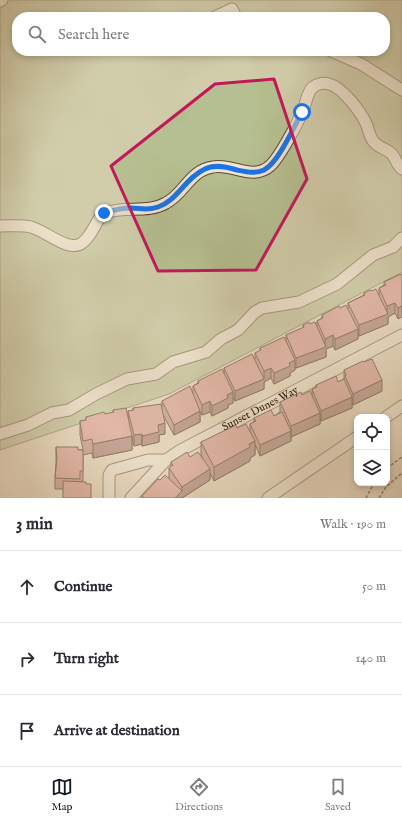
<!DOCTYPE html>
<html lang="en">
<head>
<meta charset="utf-8">
<style>
  :root { --surface:#fff; --page:#f2f2f3; --text:#2b2b33; --muted:#7c7c81; --line:#e1e1e2; --accent:#111827 }
  body { margin:0; font-family:"IM FELL English",serif; background:var(--page); color:var(--text) }
  .controls { position:absolute; right:12px; bottom:12px; display:grid; overflow:hidden; border-radius:8px; box-shadow:0 2px 6px #0003 }
  .controls button { width:36px; height:36px; display:grid; place-items:center; padding:0; border:0; border-bottom:1px solid var(--line); background:var(--surface); color:var(--text); font:20px sans-serif }
  .stop { position:absolute; width:12px; height:12px; margin:-9px; border:3px solid #1a73e8; border-radius:50%; background:#fff }
  .stop.end { background:#1a73e8; border-color:#fff; box-shadow:0 1px 4px #0008 }
  .list { margin:0; padding:0; list-style:none }
  h2 { display:flex; justify-content:space-between; align-items:center; height:52px; margin:0; padding:0 16px; font-size:17px }
  h2 small { font-size:13px; font-weight:400; color:var(--muted) }
  .list li { display:grid; grid-template-columns:26px 1fr auto; gap:12px; align-items:center; box-sizing:border-box; height:72px; padding:0 16px; border-top:1px solid var(--line) }
  .list b { display:block; font-size:15px; white-space:nowrap }
  .list em { font-size:13px; font-style:normal; color:var(--muted) }
  .icon { flex:none; width:22px; height:22px; fill:none; stroke:currentColor; stroke-width:2; stroke-linecap:round; stroke-linejoin:round }
  .map { position:relative; flex:none; width:402px; height:498px; overflow:hidden }
  .search { position:absolute; background:var(--surface); box-shadow:0 2px 6px #0003; left:12px; right:12px; top:12px; height:44px; display:flex; align-items:center; gap:10px; box-sizing:border-box; padding:0 14px; border-radius:16px; color:var(--muted); font-size:15px }
  .sheet { height:268px; background:var(--surface) }
  nav { display:flex; justify-content:space-around; align-items:center; box-sizing:border-box; height:56px; border-top:1px solid var(--line); background:var(--surface); font-size:11px; color:var(--muted) }
  nav a { display:grid; justify-items:center; gap:2px }
  nav .on { color:var(--accent) }
  .map>svg:first-child { display:block }
</style>
</head>
<body>
<div class="map">
<svg width="402" height="498" viewBox="0 0 402 498">
  <rect width="100%" height="100%" fill="#e8d9bf"/>
  <filter id="stains"><feTurbulence type="fractalNoise" baseFrequency=".005" numOctaves="4"/><feColorMatrix values="0 0 0 0 .2 0 0 0 0 .09 0 0 0 0 .02 0 0 0 .5 -.17"/></filter>
  <radialGradient id="worn" r=".72"><stop offset=".6" stop-color="#630" stop-opacity="0"/><stop offset="1" stop-color="#630" stop-opacity=".3"/></radialGradient>
  <path fill="#b6bf91" stroke="#736a48" fill-rule="evenodd" d="M 0,0 L 402,0 L 402,272 L 169,394 L 0,450 ZM 17,17 L 385,17 L 385,51 L 17,51 Z"/>
  <g fill="none" stroke-linecap="round" stroke-linejoin="round">
    <defs>
      <g id="minor">
        <path d="M 0,1 L 2,0"/>
        <path d="M 215,17 L 232,9 L 236,17"/>
        <path d="M 331,51 L 361,64 L 402,90"/>
        <path d="M 0,226 C 11,226 21,225 31,227 C 46,231 69,253 82,243 C 93,235 95,221 104,213 C 126,205 147,214 166,203 C 184,194 190,170 213,167 C 233,163 253,182 271,165 C 280,156 298,123 303,110 C 306,104 307,93 312,88 C 316,84 324,82 329,84 C 342,87 360,111 366,123 C 369,129 369,137 374,142 C 379,148 387,149 392,154 C 396,159 397,165 402,169"/>
        <path d="M 386,417 L 402,406"/>
        <path d="M 0,434 L 28,425 L 52,413 L 69,410 L 96,394 L 127,379 L 156,374 L 173,362 L 206,352 L 221,339 L 238,330 L 255,312 L 262,308 L 299,302 L 337,284 L 373,255 L 393,247 L 402,238"/>
        <path d="M 109,498 L 109,475 L 112,470 L 148,460 L 166,460"/>
        <path id="s1" d="M 131,498 L 166,460 L 179,451 L 402,335"/>
        <path d="M 268,498 L 357,437"/>
      </g>
    </defs>
    <use href="#minor" stroke="#5e4530" stroke-width="13"/>
    <path stroke="#301400" stroke-width="1.5" stroke-dasharray="3 2" stroke-linecap="butt" d="M 387,468 L 402,457
      M 366,498 L 374,483
      M 379,498 L 386,487 L 402,473"/>
    <use href="#minor" stroke="#f0e6d5" stroke-width="11"/>
  </g>
  <path fill="#bb7b76" stroke="#301400" d="M 401,274 L 398,319 L 395,313 L 388,317 L 388,324 L 359,336 L 358,333 L 358,339 L 335,350 L 333,346 L 326,349 L 326,357 L 296,368 L 295,366 L 295,370 L 290,373 L 290,376 L 274,384 L 271,378 L 264,382 L 264,389 L 235,401 L 233,397 L 233,403 L 228,405 L 228,408 L 212,416 L 210,412 L 202,415 L 200,412 L 200,422 L 174,435 L 163,415 L 165,434 L 159,435 L 159,442 L 142,446 L 142,444 L 134,446 L 132,436 L 132,450 L 93,458 L 92,453 L 83,455 L 83,481 L 63,489 L 55,489 L 55,478 L 56,464 L 56,447 L 78,450 L 83,450 L 80,435 L 80,421 L 86,420 L 86,417 L 113,413 L 113,410 L 128,420 L 128,411 L 133,410 L 133,408 L 162,407 L 162,401 L 193,394 L 193,386 L 198,383 L 198,381 L 224,373 L 224,368 L 255,359 L 255,353 L 260,351 L 260,348 L 286,342 L 286,335 L 303,328 L 303,325 L 310,324 L 317,326 L 317,321 L 322,318 L 322,315 L 340,308 L 348,309 L 348,303 L 364,295 L 364,293 L 371,291 L 379,295 L 379,288 L 384,285 L 384,282 Z
    M 344,370 L 382,391 L 353,405 L 352,402 L 352,408 L 321,421 L 320,418 L 320,424 L 291,437 L 291,435 L 291,441 L 260,456 L 255,444 L 255,455 L 250,458 L 250,461 L 214,481 L 210,473 L 210,480 L 182,498 L 142,498 L 142,496 L 160,480 L 169,478 L 169,468 L 171,466 L 171,462 L 190,457 L 203,459 L 201,455 L 201,442 L 237,428 L 250,432 L 250,424 L 254,422 L 254,418 L 274,416 L 280,412 L 280,402 L 302,395 L 312,396 L 312,389 L 316,387 L 316,385 L 338,382 L 344,379 Z"/>
  <path fill="#996460" stroke="#301400" d="M 395,303 L 395,313 L 388,317 L 388,324 L 359,336 L 359,325 L 387,314 L 387,306 Z
    M 402,306 L 402,317 L 398,319 L 398,308 Z
    M 358,329 L 358,339 L 335,350 L 335,339 Z
    M 333,335 L 333,346 L 326,349 L 326,357 L 296,368 L 296,358 L 325,347 L 325,339 Z
    M 295,360 L 295,370 L 290,373 L 290,376 L 274,384 L 274,373 L 289,363 Z
    M 271,368 L 271,378 L 264,382 L 264,389 L 235,401 L 235,391 L 264,379 L 264,371 Z
    M 382,380 L 382,391 L 353,405 L 353,394 Z
    M 233,392 L 233,403 L 228,405 L 228,408 L 212,416 L 212,406 L 227,395 Z
    M 352,397 L 352,408 L 321,421 L 321,411 Z
    M 210,401 L 210,412 L 202,415 L 202,405 Z
    M 200,411 L 200,422 L 174,435 L 174,425 Z
    M 320,413 L 320,424 L 291,437 L 291,426 Z
    M 165,423 L 165,434 L 159,435 L 159,442 L 142,446 L 142,436 L 158,425 Z
    M 291,431 L 291,441 L 260,456 L 260,445 Z
    M 142,434 L 142,444 L 134,446 L 134,435 Z
    M 132,436 L 132,450 L 93,458 L 93,444 Z
    M 255,441 L 255,455 L 250,458 L 250,461 L 214,481 L 214,467 L 249,444 Z
    M 210,469 L 210,480 L 182,498 L 175,498 L 182,491 L 182,487 Z"/>
  <path fill="#da8f89" stroke="#301400" d="M 401,274 L 402,276 L 402,306 L 398,308 L 395,303 L 387,306 L 379,288 L 386,285 L 384,282 Z
    M 376,289 L 388,314 L 359,325 L 348,303 L 365,295 L 364,293 L 370,290 L 371,291 Z
    M 346,305 L 358,329 L 335,339 L 333,335 L 325,339 L 317,321 L 323,318 L 322,315 L 339,306 L 340,308 Z
    M 309,322 L 310,324 L 315,322 L 326,347 L 296,358 L 286,335 L 304,327 L 303,325 Z
    M 284,337 L 295,360 L 289,363 L 290,366 L 274,373 L 271,368 L 264,371 L 255,353 L 261,350 L 260,348 Z
    M 252,354 L 264,379 L 235,391 L 224,368 Z
    M 372,359 L 382,380 L 353,394 L 345,376 L 346,375 L 344,370 L 363,361 L 364,362 Z
    M 222,369 L 233,392 L 227,395 L 228,398 L 212,406 L 210,401 L 202,405 L 193,386 L 199,383 L 198,381 Z
    M 336,376 L 338,382 L 344,379 L 352,397 L 321,411 L 312,389 L 317,387 L 316,385 Z
    M 190,386 L 200,411 L 174,425 L 162,401 Z
    M 310,391 L 320,413 L 291,426 L 280,402 L 301,392 L 302,395 Z
    M 161,404 L 165,423 L 158,425 L 159,432 L 142,436 L 142,434 L 134,435 L 128,411 L 134,410 L 133,408 Z
    M 126,408 L 132,436 L 93,444 L 92,439 L 83,441 L 80,421 L 86,420 L 86,417 L 104,412 L 105,414 L 114,412 L 113,410 Z
    M 271,410 L 274,416 L 282,412 L 291,431 L 260,445 L 250,424 L 256,421 L 254,418 Z
    M 246,424 L 255,441 L 249,444 L 250,447 L 214,467 L 201,442 L 236,425 L 237,428 Z
    M 56,447 L 78,447 L 78,450 L 83,450 L 83,471 L 80,471 L 80,479 L 55,478 L 57,458 Z
    M 187,452 L 190,457 L 198,452 L 210,469 L 182,487 L 169,468 L 173,465 L 171,462 Z
    M 165,475 L 182,491 L 175,498 L 144,498 L 142,496 L 158,479 L 160,480 Z
    M 63,481 L 86,482 L 86,484 L 91,484 L 91,498 L 63,498 Z"/>
  <g fill="none" stroke-linecap="round" stroke-linejoin="round">
    <path stroke="#1a73e8" stroke-width="5" d="M 104,213 C 113,210 122,208 131,208 C 140,208 148,211 158,207 C 178,200 185,178 205,169 C 215,164 227,167 237,170 C 247,172 255,174 264,170 C 278,163 294,127 302,112"/>
  </g>
  <path d="M0 0H402V498H0ZM 274,79 L 307,179 L 256,270 L 158,271 L 111,166 L 215,84 Z" fill="#e8d9bf" fill-opacity=".55" fill-rule="evenodd"/>
  <path fill="none" stroke="#c2185b" stroke-width="3" stroke-linejoin="round" d="M 274,79 L 307,179 L 256,270 L 158,271 L 111,166 L 215,84 Z"/>
  <g text-anchor="middle" dominant-baseline="central" stroke-width="4" stroke-linejoin="round" paint-order="stroke">
    <g font-size="11" fill="#301400" stroke="#f0e6d5">
      <text stroke="none"><textPath href="#s1" startOffset="159">Sunset Dunes Way</textPath></text>
    </g>
  </g>
  <rect width="100%" height="100%" filter="url(#stains)"/>
  <rect width="100%" height="100%" fill="url(#worn)"/>
</svg>
<div class="controls">
<button><svg class="icon" aria-label="locate" viewBox="0 0 24 24"><circle cx="12" cy="12" r="6"/><path d="M12 2v4M12 18v4M2 12h4M18 12h4"/></svg></button>
<button><svg class="icon" aria-label="layers" viewBox="0 0 24 24"><path d="M12 4l9 5-9 5-9-5zM3 14l9 5 9-5"/></svg></button>
</div>
<div class="stop" style="left:302px;top:112px"></div>
<div class="stop end" style="left:104px;top:213px"></div>
<div class="search"><svg class="icon" aria-label="search" viewBox="0 0 24 24"><circle cx="10" cy="10" r="6"/><path d="M15 15l6 6"/></svg>Search here</div>
</div>
<section class="sheet">
<h2>3 min<small>Walk · 190 m</small></h2>
<ul class="list">
<li><svg class="icon" aria-label="ahead" viewBox="0 0 24 24"><path d="M12 20V5M6 11l6-6 6 6"/></svg><div><b>Continue</b></div><em>50 m</em></li>
<li><svg class="icon" aria-label="right" viewBox="0 0 24 24"><path d="M7 20v-9h11M14 6l5 5-5 5"/></svg><div><b>Turn right</b></div><em>140 m</em></li>
<li><svg class="icon" aria-label="arrive" viewBox="0 0 24 24"><path d="M6 21V4h12l-3 4 3 4H6"/></svg><div><b>Arrive at destination</b></div></li>
</ul>
</section>
<nav>
<a class="on"><svg class="icon" aria-label="map" viewBox="0 0 24 24"><path d="M3 6l6-2 6 2 6-2v14l-6 2-6-2-6 2zM9 4v14M15 6v14"/></svg>Map</a>
<a><svg class="icon" aria-label="directions" viewBox="0 0 24 24"><path d="M12 3l9 9-9 9-9-9zM9 14v-3h6M13 9l2 2-2 2"/></svg>Directions</a>
<a><svg class="icon" aria-label="saved" viewBox="0 0 24 24"><path d="M7 4h10v16l-5-4-5 4z"/></svg>Saved</a>
</nav>
</body>
</html>
